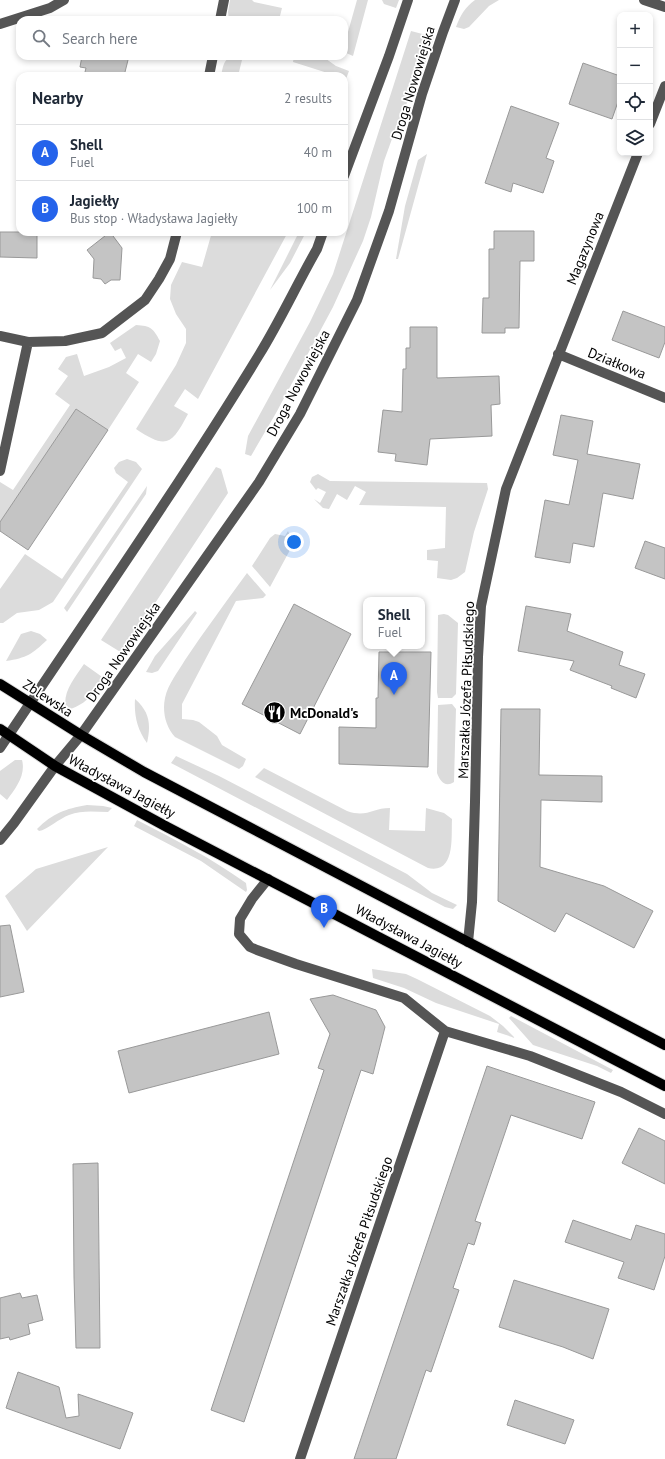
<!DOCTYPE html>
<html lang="en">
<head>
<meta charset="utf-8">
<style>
  :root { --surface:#fff; --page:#f6f6f7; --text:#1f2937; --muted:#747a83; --line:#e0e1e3; --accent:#2563eb }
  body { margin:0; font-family:"PT Sans",sans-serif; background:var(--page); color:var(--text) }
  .controls { position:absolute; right:12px; top:12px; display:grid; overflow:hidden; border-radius:8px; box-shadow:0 2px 6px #0003 }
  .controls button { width:36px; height:36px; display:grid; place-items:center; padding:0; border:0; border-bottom:1px solid var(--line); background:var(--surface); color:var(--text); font:20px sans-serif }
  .you { position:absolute; left:294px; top:542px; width:14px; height:14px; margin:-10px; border:3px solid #fff; border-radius:50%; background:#1a73e8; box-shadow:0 0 0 6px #1a73e833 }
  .badge { display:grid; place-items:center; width:26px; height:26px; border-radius:50%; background:var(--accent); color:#fff; font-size:13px; font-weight:700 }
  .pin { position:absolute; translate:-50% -33px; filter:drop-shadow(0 1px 2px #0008) }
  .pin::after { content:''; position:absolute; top:21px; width:14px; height:12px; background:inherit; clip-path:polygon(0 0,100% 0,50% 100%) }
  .popup { position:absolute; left:363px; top:597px; width:62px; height:52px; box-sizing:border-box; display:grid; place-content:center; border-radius:8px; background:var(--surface); filter:drop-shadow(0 1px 3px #0005); font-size:13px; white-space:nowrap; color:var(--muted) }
  .popup b { font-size:15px; color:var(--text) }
  .popup::after { content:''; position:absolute; left:50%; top:100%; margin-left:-8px; border:8px solid transparent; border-top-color:var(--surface) }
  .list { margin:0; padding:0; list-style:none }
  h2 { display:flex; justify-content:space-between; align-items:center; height:52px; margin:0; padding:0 16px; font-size:17px }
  h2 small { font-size:13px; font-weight:400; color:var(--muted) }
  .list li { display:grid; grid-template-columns:26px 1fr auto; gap:12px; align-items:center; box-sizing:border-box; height:56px; padding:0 16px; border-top:1px solid var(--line) }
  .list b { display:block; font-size:15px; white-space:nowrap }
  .list p { margin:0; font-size:13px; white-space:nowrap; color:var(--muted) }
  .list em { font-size:13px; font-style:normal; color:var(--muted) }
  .icon { flex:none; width:22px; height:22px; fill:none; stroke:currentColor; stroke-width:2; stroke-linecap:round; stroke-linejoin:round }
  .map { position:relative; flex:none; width:665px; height:1459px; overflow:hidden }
  .search { position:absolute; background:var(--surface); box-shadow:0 2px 6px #0003; left:16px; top:16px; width:332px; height:44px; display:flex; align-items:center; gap:10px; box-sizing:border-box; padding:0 14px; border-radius:12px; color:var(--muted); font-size:15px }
  .panel { position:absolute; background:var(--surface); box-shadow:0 2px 6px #0003; left:16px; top:72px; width:332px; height:164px; border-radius:12px }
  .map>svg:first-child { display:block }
</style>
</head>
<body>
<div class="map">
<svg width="665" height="1459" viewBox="0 0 665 1459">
  <rect width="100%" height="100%" fill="#fff"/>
  <path fill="#dcdcdc" d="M 230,0 L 252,0 L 254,2 L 282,8 L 279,20 L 229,20 L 228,12 Z
    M 357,0 L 368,0 L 353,56 L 344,52 L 344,31 L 348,32 Z
    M 382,0 L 399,0 L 396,8 L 384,4 Z
    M 475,0 L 499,0 L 489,6 L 469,27 L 464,29 L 456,27 C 460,16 465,7 475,0 Z
    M 411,31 L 434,37 L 426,61 L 397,125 L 384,161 L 371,217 L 363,241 L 333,307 L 276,413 L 251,456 L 245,454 L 248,436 L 310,322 L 333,274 Z
    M 232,56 L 243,56 L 238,76 L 221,76 C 223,67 223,60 232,56 Z
    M 294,56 L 322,56 L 336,66 L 349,71 L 346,79 L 344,78 L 344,76 L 337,76 L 293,62 Z
    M 427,154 L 398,259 L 396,259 L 405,206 L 418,160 Z
    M 212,232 L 288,232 L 198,399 L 185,389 L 174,406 L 188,414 C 172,444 167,450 136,429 L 176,365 L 186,343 L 186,329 L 176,314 L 170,299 L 171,285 L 182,262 L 202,267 Z
    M 299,232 L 306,232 L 290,263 L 270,290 Z
    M 136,325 C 151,326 153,328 160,341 L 156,354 L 151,362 L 138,354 L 126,373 L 139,382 L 108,430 L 76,409 L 0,522 L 0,482 L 13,490 L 70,405 L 55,394 L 68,376 L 58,369 L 66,357 L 77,354 L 84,376 L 109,367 L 126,358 L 121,348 L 115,351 L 110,343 Z
    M 127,459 L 136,462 L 142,469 L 53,602 L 39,610 L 17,613 L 3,623 L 0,623 L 0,589 L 25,554 L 62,579 L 128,482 L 116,473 L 114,468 L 119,462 Z
    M 216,467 L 221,469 L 228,493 L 122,653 L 101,640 Z
    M 318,474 L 330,481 L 487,483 L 488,489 L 474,532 L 465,572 L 457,578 L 451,580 L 437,578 L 438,561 L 427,560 L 427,550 L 445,548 L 446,507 L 359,505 L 366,492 L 355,486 L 347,500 L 337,494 L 329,509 L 323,508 L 314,499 L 320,503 L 326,492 L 318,488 L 316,490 L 310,482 L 312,477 Z
    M 147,486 L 146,494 L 67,612 L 64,608 Z
    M 288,531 L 290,536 L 288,549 L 290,550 L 270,587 L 252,566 L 270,538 L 275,534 L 285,536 Z
    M 247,573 L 266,595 L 263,598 L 236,601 L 182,704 L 182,719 L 193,720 L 199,722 L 217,736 L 222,745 L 246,759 L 243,766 L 239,769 L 175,737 C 166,727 162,712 165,698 C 168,684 178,672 185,660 C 205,630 226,602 247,573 Z
    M 195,611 L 197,613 L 158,671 L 152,673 L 146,672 L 155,656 Z
    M 444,614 L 448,615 L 458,623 L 456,694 L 452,698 L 438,698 L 437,692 L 438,615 Z
    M 31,631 L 40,634 L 47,640 C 32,654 27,658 6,661 L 21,634 Z
    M 84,664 L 105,679 C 93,694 85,706 66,710 C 62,692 74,679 84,664 Z
    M 135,699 C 150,712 151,725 147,743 C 137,729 134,715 135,699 Z
    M 452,704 L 456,709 L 454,782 C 445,788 440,781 437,773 L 438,705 Z
    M 176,756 L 219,776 L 407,874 L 432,893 L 457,905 L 453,909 L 445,907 L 171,763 Z
    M 15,760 L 22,760 C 26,775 16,788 7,800 L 0,794 L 0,771 Z
    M 264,768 L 347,811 C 367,818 372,808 390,808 L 389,830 L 425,831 L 426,808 L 444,813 L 452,819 C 451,836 456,874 428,868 L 255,777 Z
    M 87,805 L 103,806 L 112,808 L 108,812 C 95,812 82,810 69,815 C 60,818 47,830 39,831 L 37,829 C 53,813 65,809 87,805 Z
    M 137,820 C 176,840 211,858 246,883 L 247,890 L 246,892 L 201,861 L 134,826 Z
    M 108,847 L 27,931 L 5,896 L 36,869 Z
    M 372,969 L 406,974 L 417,979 L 490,1016 L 503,1026 L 515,1038 L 497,1032 L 499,1024 L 436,1003 L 404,988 L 373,978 Z
    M 511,1016 L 613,1070 L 611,1073 L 597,1066 L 533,1045 L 509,1018 Z"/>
  <path fill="#c4c4c4" stroke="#999" d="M 82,56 L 129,56 L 124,76 L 84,76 L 86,68 L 80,67 Z
    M 583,63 L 620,76 L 620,96 L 612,119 L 569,104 Z
    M 511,106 L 559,123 L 546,158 L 554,161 L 543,193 L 513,183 L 511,192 L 485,183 Z
    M 494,231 L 534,231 L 534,261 L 520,261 L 519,328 L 505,328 L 505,333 L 482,333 L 483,298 L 489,298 L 489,249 L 494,249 Z
    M 0,232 L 37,232 L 37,258 L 0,257 Z
    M 110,232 L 122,248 L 120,280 L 111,280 L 105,284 L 101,279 L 93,278 L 94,259 L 87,250 Z
    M 623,311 L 665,327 L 665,342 L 659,358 L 612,340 Z
    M 410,327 L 437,327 L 437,378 L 499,376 L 500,404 L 491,405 L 492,436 L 430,439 L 427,465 L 395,461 L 396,454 L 378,452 L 383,410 L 402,412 L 403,369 L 406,369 L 406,348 L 410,348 Z
    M 76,409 L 108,430 L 28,550 L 0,531 L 0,522 Z
    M 561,415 L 593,421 L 587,454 L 640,464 L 633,499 L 603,493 L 594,547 L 573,543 L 570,563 L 535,557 L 545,500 L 569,505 L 578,460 L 553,455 Z
    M 645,541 L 665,548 L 665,579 L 635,568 Z
    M 294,604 L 351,634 L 300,734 L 242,704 Z
    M 526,606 L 571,614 L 567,631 L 623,652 L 619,665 L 645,674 L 636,698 L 611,688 L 612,686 L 570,670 L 574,661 L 518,651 Z
    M 379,652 L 431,652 L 428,767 L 339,764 L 339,727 L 376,728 L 376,698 L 378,698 Z
    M 501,709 L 540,709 L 539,775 L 602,776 L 602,802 L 541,800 L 540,867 L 604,886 L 653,911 L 634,948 L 566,913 L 555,932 L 498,901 Z
    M 10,925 L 24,992 L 0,997 L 0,926 Z
    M 333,995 L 376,1010 L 385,1027 L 373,1074 L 361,1070 L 244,1422 L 211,1410 L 324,1070 L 318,1068 L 330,1034 L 310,999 Z
    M 269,1012 L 279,1054 L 129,1093 L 118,1051 Z
    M 487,1066 L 595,1102 L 582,1139 L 511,1115 L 475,1221 L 481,1223 L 474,1245 L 468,1243 L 453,1288 L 459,1290 L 431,1372 L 426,1370 L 396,1459 L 354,1459 Z
    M 639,1128 L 665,1141 L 665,1184 L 622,1163 Z
    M 98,1163 L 100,1348 L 76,1348 L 74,1277 L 73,1164 Z
    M 573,1220 L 631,1240 L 636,1225 L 665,1234 L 665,1256 L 654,1290 L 618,1278 L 624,1262 L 565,1242 Z
    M 514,1280 L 609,1309 L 593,1359 L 563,1347 L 499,1327 Z
    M 20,1293 L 22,1298 L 37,1295 L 43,1320 L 28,1324 L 30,1334 L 10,1340 L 9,1337 L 0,1339 L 0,1298 Z
    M 18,1372 L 59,1387 L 66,1418 L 79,1416 L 78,1394 L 133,1413 L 120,1449 L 6,1408 Z
    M 515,1400 L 574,1420 L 565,1444 L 507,1425 Z"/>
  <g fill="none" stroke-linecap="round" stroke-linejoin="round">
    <defs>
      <path id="major" d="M 0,684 L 81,735 L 144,772 L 665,1045
        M 0,729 L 55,766 L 167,827 L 665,1086"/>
    </defs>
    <use href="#major" stroke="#dbdbdb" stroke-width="12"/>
    <path stroke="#555" stroke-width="10" d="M 644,0 L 665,7
      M 220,20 L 224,0
      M 0,24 L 50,8 L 64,0
      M 209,76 L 213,56
      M 650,124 L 665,86
      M 344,176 L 389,56 L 408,0
      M 0,336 L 28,342 L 65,341 L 102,333 L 145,300 L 159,279 L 170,259 L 177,232
      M 558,354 L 665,398
      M 0,471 L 28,342
      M 0,748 C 87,618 177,489 259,355 C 280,321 297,284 317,249 L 323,232
      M 0,840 L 14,823 L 55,766 L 81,735 L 148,640 L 259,482 L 300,414 L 357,300 L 389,211 L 422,94 L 443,32 L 455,0
      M 268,879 L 252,899 L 240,919 L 239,934 L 250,947 L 257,950 L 296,964 L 404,998 L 445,1031 L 530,1056 L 621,1092 L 665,1114
      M 468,942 L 472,902 L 475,802 L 478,657 L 481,606 L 506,489 L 638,153
      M 300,1459 L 445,1031"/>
    <use href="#major" stroke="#000" stroke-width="10"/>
  </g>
  <defs>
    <symbol id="restaurant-disc" viewBox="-11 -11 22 22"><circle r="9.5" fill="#000" stroke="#fff"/><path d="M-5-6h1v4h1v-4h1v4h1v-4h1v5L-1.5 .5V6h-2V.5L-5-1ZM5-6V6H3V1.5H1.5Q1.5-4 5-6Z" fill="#fff"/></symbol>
  </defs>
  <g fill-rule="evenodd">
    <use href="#restaurant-disc" x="262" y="700" width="25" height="25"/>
  </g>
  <g text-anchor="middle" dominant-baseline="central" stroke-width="3.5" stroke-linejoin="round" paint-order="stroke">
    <g font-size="14" fill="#000" stroke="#fff">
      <text transform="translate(413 83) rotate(-73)">Droga Nowowiejska</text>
      <text transform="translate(585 248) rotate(-68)">Magazynowa</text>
      <text transform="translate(617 363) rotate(22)">Działkowa</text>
      <text transform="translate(298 383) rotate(-62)">Droga Nowowiejska</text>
      <text transform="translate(123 652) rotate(-55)">Droga Nowowiejska</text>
      <text transform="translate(466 690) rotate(-88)">Marszałka Józefa Piłsudskiego</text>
      <text transform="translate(48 698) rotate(33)">Zblewska</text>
      <text transform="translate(122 786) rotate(28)">Władysława Jagiełły</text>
      <text transform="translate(409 936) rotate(28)">Władysława Jagiełły</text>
      <text transform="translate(359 1241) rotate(-71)">Marszałka Józefa Piłsudskiego</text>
    </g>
    <g font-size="14" font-weight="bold" fill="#000" stroke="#fff" text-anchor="start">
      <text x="290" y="713">McDonald's</text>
    </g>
  </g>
</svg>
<div class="controls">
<button>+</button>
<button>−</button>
<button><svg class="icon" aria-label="locate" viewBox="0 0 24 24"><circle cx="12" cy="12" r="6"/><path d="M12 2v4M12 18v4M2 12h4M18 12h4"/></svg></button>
<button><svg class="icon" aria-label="layers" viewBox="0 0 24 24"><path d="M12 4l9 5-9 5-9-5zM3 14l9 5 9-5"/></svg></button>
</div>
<div class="you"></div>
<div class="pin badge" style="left:394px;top:695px">A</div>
<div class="popup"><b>Shell</b>Fuel</div>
<div class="pin badge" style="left:324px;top:928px">B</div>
<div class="search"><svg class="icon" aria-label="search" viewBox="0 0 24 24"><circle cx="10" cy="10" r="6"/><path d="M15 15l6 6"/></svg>Search here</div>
<section class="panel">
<h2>Nearby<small>2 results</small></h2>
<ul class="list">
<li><span class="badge">A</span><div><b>Shell</b><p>Fuel</p></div><em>40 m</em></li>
<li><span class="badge">B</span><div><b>Jagiełły</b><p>Bus stop · Władysława Jagiełły</p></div><em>100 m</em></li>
</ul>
</section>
</div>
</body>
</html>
